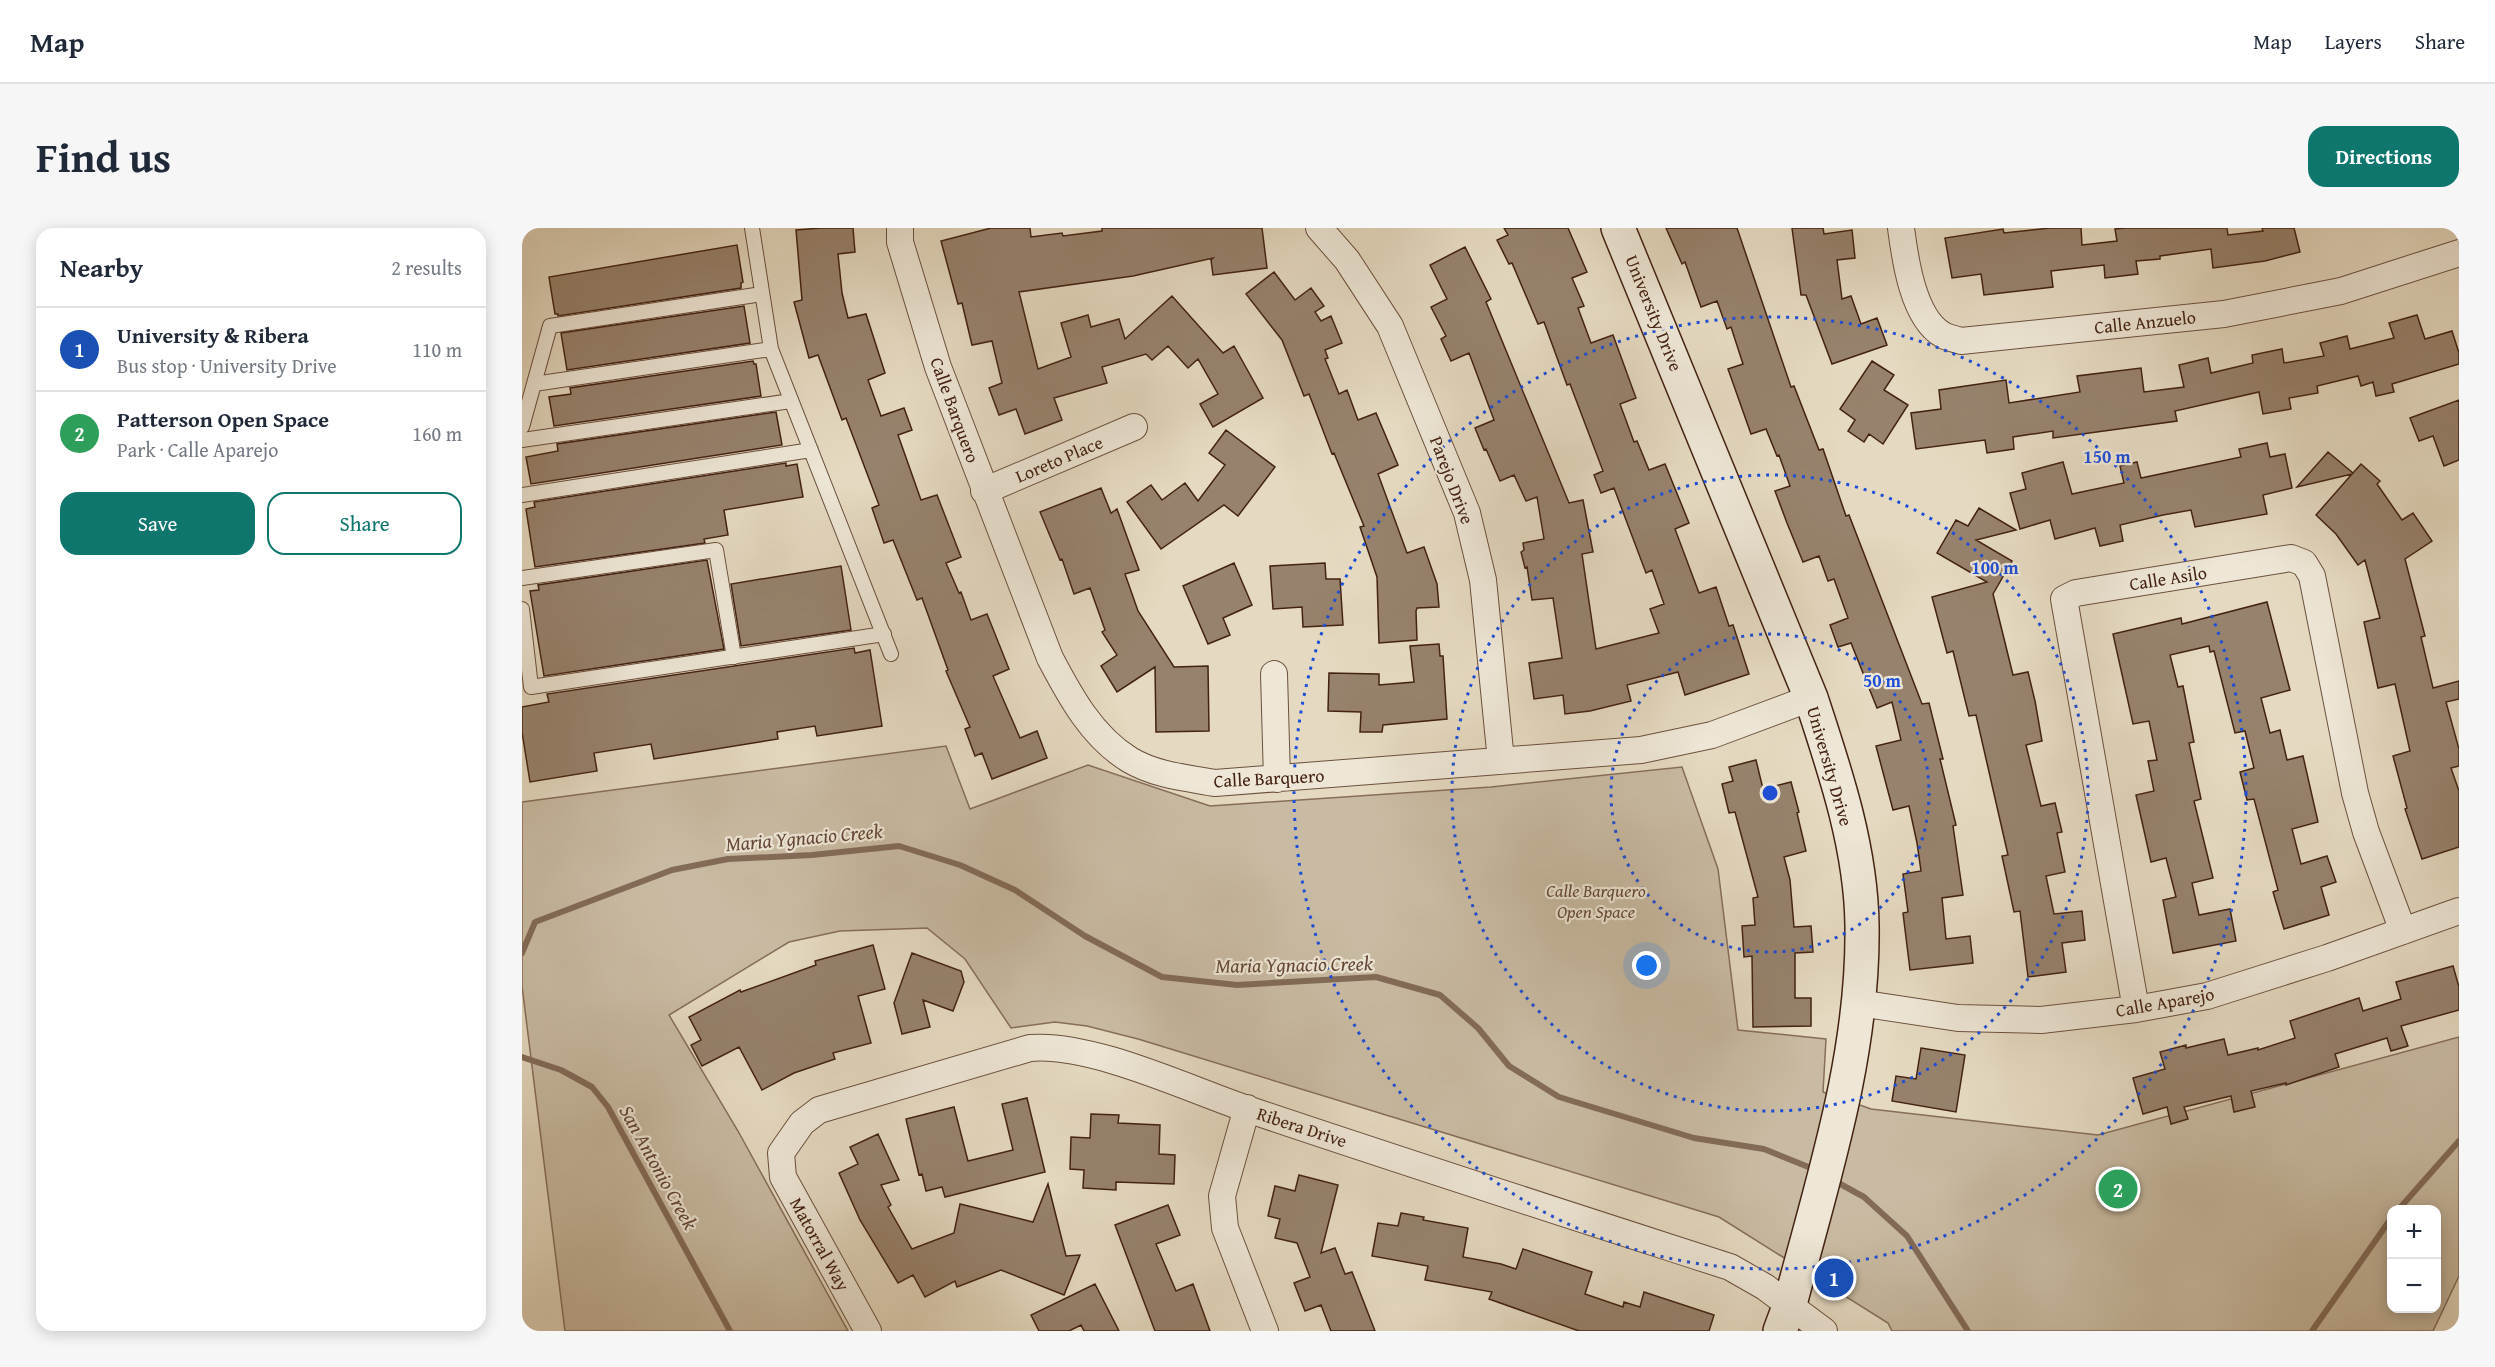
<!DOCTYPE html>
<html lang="en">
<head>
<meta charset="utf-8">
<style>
  :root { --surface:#fff; --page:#f6f6f7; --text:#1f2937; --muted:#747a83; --line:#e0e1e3; --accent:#0f766e }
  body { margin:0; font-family:"Gentium Book Plus",serif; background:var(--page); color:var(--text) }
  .controls { position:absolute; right:18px; bottom:18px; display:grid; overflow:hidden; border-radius:12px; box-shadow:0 3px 15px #0003 }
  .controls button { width:54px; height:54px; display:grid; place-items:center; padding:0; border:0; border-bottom:2px solid var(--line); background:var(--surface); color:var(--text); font:30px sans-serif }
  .you { position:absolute; left:1125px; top:738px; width:21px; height:21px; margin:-15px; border:4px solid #fff; border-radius:50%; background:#1a73e8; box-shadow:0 0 0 9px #1a73e833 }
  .badge { display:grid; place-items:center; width:39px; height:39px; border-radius:50%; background:var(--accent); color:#fff; font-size:20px; font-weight:700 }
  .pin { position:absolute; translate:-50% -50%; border:3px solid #fff; box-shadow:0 2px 6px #0006 }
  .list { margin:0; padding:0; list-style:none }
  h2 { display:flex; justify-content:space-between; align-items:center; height:78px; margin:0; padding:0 24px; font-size:26px }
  h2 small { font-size:20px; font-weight:400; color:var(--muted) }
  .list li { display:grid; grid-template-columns:39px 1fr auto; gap:18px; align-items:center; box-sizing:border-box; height:84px; padding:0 24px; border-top:2px solid var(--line) }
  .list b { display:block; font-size:22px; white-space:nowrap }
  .list p { margin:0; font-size:20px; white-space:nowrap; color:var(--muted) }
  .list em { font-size:20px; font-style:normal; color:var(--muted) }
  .actions { display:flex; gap:12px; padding:18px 24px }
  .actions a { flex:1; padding:14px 0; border:2px solid var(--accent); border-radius:18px; text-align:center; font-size:21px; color:var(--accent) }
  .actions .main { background:var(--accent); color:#fff }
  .map { position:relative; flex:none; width:1937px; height:1103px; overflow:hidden; border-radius:18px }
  header { display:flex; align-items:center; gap:36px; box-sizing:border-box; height:84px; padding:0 30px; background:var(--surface); border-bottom:2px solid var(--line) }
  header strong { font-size:28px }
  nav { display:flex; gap:33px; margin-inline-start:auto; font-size:21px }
  .intro { display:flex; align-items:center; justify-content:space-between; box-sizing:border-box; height:144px; padding:0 36px }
  h1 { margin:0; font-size:42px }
  .button { padding:15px 27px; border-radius:18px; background:var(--accent); color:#fff; font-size:21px; font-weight:700 }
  main { display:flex; gap:36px; padding:0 36px }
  aside { flex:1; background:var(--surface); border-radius:18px; box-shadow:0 3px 15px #0003 }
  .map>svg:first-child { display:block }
</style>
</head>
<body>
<header>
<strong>Map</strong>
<nav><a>Map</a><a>Layers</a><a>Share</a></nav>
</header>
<div class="intro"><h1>Find us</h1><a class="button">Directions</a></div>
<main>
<aside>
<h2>Nearby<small>2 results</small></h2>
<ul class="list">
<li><span class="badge" style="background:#1a4fb4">1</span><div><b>University &amp; Ribera</b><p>Bus stop · University Drive</p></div><em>110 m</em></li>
<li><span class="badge" style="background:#2e9e5b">2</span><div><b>Patterson Open Space</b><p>Park · Calle Aparejo</p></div><em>160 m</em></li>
</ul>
<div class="actions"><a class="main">Save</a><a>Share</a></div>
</aside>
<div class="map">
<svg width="1937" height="1103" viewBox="0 0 1937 1103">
  <rect width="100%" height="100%" fill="#e5dac1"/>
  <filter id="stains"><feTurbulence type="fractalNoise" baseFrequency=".00333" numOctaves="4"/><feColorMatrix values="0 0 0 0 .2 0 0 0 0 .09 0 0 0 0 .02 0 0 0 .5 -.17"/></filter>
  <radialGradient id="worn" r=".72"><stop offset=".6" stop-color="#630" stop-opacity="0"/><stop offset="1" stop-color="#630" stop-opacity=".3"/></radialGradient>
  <path fill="#c9bba3" stroke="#866e5a" stroke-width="1.5" fill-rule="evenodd" d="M 424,518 L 448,581 L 566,537 L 688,578 L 969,559 L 1160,539 L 1196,641 L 1216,802 L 1304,811 L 1301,864 L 1349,881 L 1576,907 L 1937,809 L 1937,1048 L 1911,1103 L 1370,1103 L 1366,1095 L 1197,989 L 616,811 L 565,798 L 533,794 L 489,800 L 443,731 L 405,700 L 318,703 L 267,714 L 147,787 L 216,903 L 326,1103 L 43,1103 L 0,758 L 0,574 ZM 1870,982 L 1914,982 L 1914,1080 L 1870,1080 Z"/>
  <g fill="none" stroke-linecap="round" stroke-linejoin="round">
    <path stroke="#836b58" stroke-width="6" d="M 0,725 L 13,694 L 150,642 L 206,631 L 290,627 L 377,618 L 438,637 L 493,662 L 563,708 L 640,749 L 715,757 L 854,749 L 918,767 L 956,800 L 987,838 L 1037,869 L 1172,910 L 1242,921 L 1294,942
      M 0,829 L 39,842 L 70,859 L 86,879 L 208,1103
      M 1311,952 L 1342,969 L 1385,1008 L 1446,1103
      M 1876,982 L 1937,913
      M 1790,1103 L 1870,989"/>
  </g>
  <path fill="#97826d" stroke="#432212" stroke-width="1.5" d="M 299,0 L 331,0 L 333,24 L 316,26 L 320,65 L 326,90 L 344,86 L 363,145 L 346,152 L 359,188 L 382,180 L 390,202 L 376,207 L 399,272 L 415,267 L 439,329 L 424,335 L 437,365 L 439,364 L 449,392 L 465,386 L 487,441 L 471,448 L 498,510 L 515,503 L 525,530 L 470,551 L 460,525 L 453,528 L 443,501 L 448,499 L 424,443 L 426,442 L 400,370 L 395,372 L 371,312 L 362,315 L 350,280 L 357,277 L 324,190 L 320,192 L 296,127 L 287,130 L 272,74 L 280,72 L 274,2 Z
    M 469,0 L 508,0 L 509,9 L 540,5 L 541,8 L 580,3 L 580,0 L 740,0 L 745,40 L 691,47 L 689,32 L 691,30 L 611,48 L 497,64 L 516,141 L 549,129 L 539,95 L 566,87 L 569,99 L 597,91 L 603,111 L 650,68 L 701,125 L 712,118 L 741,170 L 691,199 L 678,176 L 696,166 L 676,131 L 666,140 L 646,118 L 630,132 L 624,126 L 580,139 L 585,155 L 532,170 L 540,192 L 503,206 L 494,181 L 477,187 L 467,160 L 480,155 L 470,113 L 450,117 L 440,75 L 436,76 L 419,13 Z
    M 982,0 L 1046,0 L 1065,44 L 1050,50 L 1062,78 L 1056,80 L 1069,115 L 1091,107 L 1114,170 L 1098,176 L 1112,214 L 1115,213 L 1127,242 L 1143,236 L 1167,295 L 1153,301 L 1177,365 L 1194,359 L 1207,398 L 1211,397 L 1227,446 L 1163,467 L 1156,444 L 1105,457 L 1109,473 L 1068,483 L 1043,486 L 1041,467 L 1012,471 L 1007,435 L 1040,430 L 1031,370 L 1010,372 L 1005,339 L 1003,340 L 999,324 L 1002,322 L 1001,315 L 1022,311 L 1015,269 L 1004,273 L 992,247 L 978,253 L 964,221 L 962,222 L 953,200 L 972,192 L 947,125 L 929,133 L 919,111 L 924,108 L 909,79 L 925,71 L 908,37 L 943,19 L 969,71 L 964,74 L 1047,275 L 1061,272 L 1071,324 L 1060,326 L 1074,421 L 1137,405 L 1128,381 L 1142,376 L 1130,342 L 1124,345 L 1092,260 L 1079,265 L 1072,247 L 1081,243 L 1048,156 L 1045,157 L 1022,94 L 1016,96 L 990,35 L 987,36 L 975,12 L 986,7 Z
    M 1144,0 L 1215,0 L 1269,159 L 1272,158 L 1297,222 L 1301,221 L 1324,288 L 1327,287 L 1400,476 L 1407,475 L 1421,531 L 1418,531 L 1434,597 L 1431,598 L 1441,667 L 1420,670 L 1424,711 L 1448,708 L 1451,735 L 1388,742 L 1381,685 L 1386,684 L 1381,646 L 1399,643 L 1395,615 L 1387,578 L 1371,582 L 1354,518 L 1379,512 L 1370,474 L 1355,480 L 1329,415 L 1316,419 L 1308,397 L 1326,390 L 1312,351 L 1306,353 L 1297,328 L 1281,334 L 1265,295 L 1253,263 L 1268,258 L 1257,227 L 1255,228 L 1244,201 L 1229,206 L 1206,141 L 1221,136 L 1209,99 L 1205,101 L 1195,73 L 1179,79 L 1163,34 L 1160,36 Z
    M 1270,0 L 1301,0 L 1302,6 L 1330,2 L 1333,30 L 1315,32 L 1320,71 L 1329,68 L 1339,96 L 1355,90 L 1365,117 L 1310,136 L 1284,67 L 1279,67 Z
    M 1528,0 L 1559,0 L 1560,17 L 1595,13 L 1593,1 L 1604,0 L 1705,0 L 1706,7 L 1741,3 L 1740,0 L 1772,0 L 1778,24 L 1743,33 L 1691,40 L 1689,21 L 1638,28 L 1638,31 L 1614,33 L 1616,46 L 1583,50 L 1582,37 L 1529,43 L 1531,59 L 1462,67 L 1459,46 L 1430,50 L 1423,10 L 1481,1 L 1482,5 Z
    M 215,17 L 221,54 L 219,55 L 219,60 L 36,88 L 36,86 L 33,86 L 27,49 Z
    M 752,44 L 773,72 L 789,60 L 802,78 L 793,84 L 799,93 L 809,88 L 820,115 L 803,122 L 806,130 L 803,131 L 817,166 L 825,162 L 836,192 L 854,185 L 876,237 L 856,246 L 885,325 L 902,319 L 915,356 L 917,379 L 895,380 L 894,383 L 895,412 L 857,415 L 855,349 L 838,299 L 842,298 L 812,225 L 810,226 L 787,166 L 782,168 L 760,112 L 724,66 Z
    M 222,78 L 228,115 L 45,142 L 39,105 Z
    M 1895,87 L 1903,111 L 1930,103 L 1937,125 L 1937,136 L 1870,156 L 1872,164 L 1854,168 L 1851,154 L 1839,158 L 1836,148 L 1795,158 L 1796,165 L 1767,170 L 1769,181 L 1741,186 L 1737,164 L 1653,183 L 1655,193 L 1531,210 L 1531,203 L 1491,209 L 1492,221 L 1465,225 L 1463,212 L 1394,221 L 1389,185 L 1419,181 L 1417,162 L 1484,152 L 1487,175 L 1558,164 L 1555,148 L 1619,140 L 1622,164 L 1662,159 L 1657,137 L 1686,130 L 1689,145 L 1731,135 L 1730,127 L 1760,121 L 1762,135 L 1802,128 L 1798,115 L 1825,108 L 1828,121 L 1872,110 L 1867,95 Z
    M 231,133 L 232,136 L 234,136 L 239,168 L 32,198 L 27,169 L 49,166 L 48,160 Z
    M 1350,133 L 1372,147 L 1362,162 L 1386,177 L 1361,216 L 1347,206 L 1342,214 L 1326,203 L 1333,192 L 1318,181 Z
    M 1937,172 L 1937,232 L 1922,238 L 1911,208 L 1897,213 L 1888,190 Z
    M 254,184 L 260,217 L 9,256 L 4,229 L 36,223 L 35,216 Z
    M 704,202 L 753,239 L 716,288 L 702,277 L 639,321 L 605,274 L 629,257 L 640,272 L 663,255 L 676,273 L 703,237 L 687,225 Z
    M 1745,215 L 1748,229 L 1763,226 L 1770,260 L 1741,267 L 1745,286 L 1673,299 L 1669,282 L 1641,287 L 1598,297 L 1601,313 L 1578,318 L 1573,300 L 1533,311 L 1528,292 L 1498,301 L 1488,265 L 1504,261 L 1500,245 L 1541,234 L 1550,266 L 1602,255 L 1598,238 L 1615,234 L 1619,250 L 1719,229 L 1717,221 Z
    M 1806,224 L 1831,245 L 1839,236 L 1858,253 L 1855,256 L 1880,292 L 1891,285 L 1910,313 L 1883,331 L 1903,408 L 1899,409 L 1911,460 L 1937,453 L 1937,471 L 1924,474 L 1937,521 L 1937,538 L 1929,540 L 1937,563 L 1937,619 L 1900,631 L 1883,581 L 1885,580 L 1871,528 L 1888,523 L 1873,456 L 1856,460 L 1842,394 L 1858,390 L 1843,332 L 1836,337 L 1814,306 L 1794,287 L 1830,246 L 1775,259 Z
    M 264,235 L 264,238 L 275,236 L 281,269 L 202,282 L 206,307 L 182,311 L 183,315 L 13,339 L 4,281 L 13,279 L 12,274 Z
    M 579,260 L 589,285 L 595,281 L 617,342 L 603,346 L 616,383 L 652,439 L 686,438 L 687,503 L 634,504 L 633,439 L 595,464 L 579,438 L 595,427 L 580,404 L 583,402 L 568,360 L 552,366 L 540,331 L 538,332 L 518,284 Z
    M 1457,280 L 1494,302 L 1454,312 L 1490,333 L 1471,366 L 1491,447 L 1506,444 L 1513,473 L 1520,513 L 1504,517 L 1519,578 L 1533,575 L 1540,604 L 1535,605 L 1543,644 L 1524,648 L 1532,686 L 1560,683 L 1563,712 L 1540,715 L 1544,744 L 1506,749 L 1498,683 L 1492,684 L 1480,628 L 1486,627 L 1454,487 L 1447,488 L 1431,423 L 1425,425 L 1410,369 L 1465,354 L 1415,325 L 1434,292 L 1446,298 Z
    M 185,332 L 202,421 L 22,448 L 8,363 L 17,362 L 16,357 Z
    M 712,335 L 730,377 L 701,390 L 708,407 L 686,416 L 661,358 Z
    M 803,335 L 804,351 L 818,351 L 821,397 L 781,399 L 780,379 L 751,381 L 748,338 Z
    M 319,338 L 329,402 L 219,418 L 209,356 Z
    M 1745,374 L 1768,462 L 1739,470 L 1748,505 L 1758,502 L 1765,532 L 1781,528 L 1796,594 L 1770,601 L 1779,636 L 1805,628 L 1814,654 L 1799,659 L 1807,687 L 1762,701 L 1751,664 L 1756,662 L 1732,571 L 1725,572 L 1718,544 L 1732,540 L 1723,503 L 1713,505 L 1692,423 L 1688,424 L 1687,418 L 1648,427 L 1656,459 L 1661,458 L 1672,514 L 1667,515 L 1679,571 L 1672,573 L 1691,650 L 1670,655 L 1677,687 L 1708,681 L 1714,713 L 1651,725 L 1641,672 L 1654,669 L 1644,630 L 1629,634 L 1614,567 L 1632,563 L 1626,533 L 1635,532 L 1627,493 L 1611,496 L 1591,406 L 1659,390 L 1660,396 Z
    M 917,416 L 918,428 L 921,428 L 925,491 L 861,497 L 860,504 L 838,504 L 839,484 L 806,483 L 807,445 L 857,446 L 857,457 L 892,454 L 888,418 Z
    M 332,420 L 333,425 L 348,422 L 360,498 L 295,508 L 293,498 L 255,504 L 256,511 L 132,531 L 129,516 L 72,525 L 75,543 L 8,554 L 0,504 L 0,479 L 27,474 L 25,466 Z
    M 1234,532 L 1241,561 L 1269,554 L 1277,584 L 1275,585 L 1284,623 L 1262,629 L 1268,652 L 1272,699 L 1289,698 L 1291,724 L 1273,725 L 1273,770 L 1289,770 L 1289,798 L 1231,799 L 1230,728 L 1222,729 L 1220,698 L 1233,697 L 1231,670 L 1236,669 L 1213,584 L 1207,585 L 1200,556 L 1211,553 L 1207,539 Z
    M 351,717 L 363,761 L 336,768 L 349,815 L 311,825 L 313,831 L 272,845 L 240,862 L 217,819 L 180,838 L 169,817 L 179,812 L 167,789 L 218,762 L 219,764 L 294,737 L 293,733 Z
    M 390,725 L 439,743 L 442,754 L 431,783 L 401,772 L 408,799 L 380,806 L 372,775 Z
    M 1931,738 L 1937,759 L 1937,782 L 1879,798 L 1886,818 L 1869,823 L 1865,810 L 1813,826 L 1817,839 L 1764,857 L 1764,855 L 1729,863 L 1733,879 L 1712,884 L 1709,868 L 1662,879 L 1666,891 L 1649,896 L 1645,879 L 1621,886 L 1611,850 L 1643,841 L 1638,824 L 1664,817 L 1664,820 L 1702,811 L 1706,827 L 1736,820 L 1736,822 L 1773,810 L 1768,793 L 1837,770 L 1841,783 L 1879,771 L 1874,754 Z
    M 1399,820 L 1443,827 L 1434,884 L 1370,873 L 1374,848 L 1394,851 Z
    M 505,870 L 523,944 L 423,969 L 420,959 L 404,963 L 400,946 L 397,947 L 384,891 L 432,879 L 446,933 L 491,922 L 480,876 Z
    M 569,886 L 597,887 L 596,895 L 638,897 L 637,926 L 653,927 L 652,956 L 594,954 L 594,962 L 561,960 L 562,942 L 548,941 L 549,909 L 568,910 Z
    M 356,906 L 377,952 L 359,957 L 369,977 L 366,979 L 390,1021 L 432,1005 L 438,976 L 511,994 L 526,956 L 544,1028 L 558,1027 L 542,1067 L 479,1042 L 435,1059 L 433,1053 L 403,1069 L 391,1047 L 376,1055 L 338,992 L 317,945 L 336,936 L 328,919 Z
    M 777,947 L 816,957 L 799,1025 L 813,1020 L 823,1046 L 830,1044 L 853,1103 L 809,1103 L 799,1077 L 783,1083 L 772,1055 L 788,1049 L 775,1015 L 753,1010 L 758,991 L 746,988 L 753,958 L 773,963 Z
    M 646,977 L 658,1007 L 634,1016 L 654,1063 L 671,1056 L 688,1103 L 633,1103 L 593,997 Z
    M 879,985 L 902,989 L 901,992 L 946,1000 L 941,1029 L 979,1036 L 994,1041 L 1001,1021 L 1070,1044 L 1063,1066 L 1101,1079 L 1102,1074 L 1118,1079 L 1122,1064 L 1192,1087 L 1187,1103 L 1057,1103 L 967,1071 L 970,1064 L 903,1052 L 906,1038 L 850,1028 L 856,995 L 876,998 Z
    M 573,1056 L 597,1103 L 562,1103 L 559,1097 L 547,1103 L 517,1103 L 509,1087 Z"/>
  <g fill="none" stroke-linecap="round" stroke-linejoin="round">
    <defs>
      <path id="lane" d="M 230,0 L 249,121 L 369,426
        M 12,156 L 249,121
        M 0,199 L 28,98 L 240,66
        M 0,212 L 269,173
        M 0,267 L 289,222
        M 0,350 L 194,322 L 212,429
        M 0,381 L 9,459 L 362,406"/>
      <path id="street" d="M 378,0 L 378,14 L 416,139 L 528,430 C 548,468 570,509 608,532 C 633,547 665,550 693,555 L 1119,522 L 1190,507 L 1289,470
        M 797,0 L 825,32 L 868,98 L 945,285 L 961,352 L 979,533
        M 1379,0 C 1383,31 1391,90 1421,107 C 1426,110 1434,111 1439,113 L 1702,86 L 1819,63 L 1937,25
        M 462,263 L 612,199
        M 752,446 L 755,551
        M 1337,775 L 1436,790 L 1519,792 L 1614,781 L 1685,768 L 1805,730 L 1937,683
        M 1614,781 L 1542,371 L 1554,365 L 1769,330 L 1782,335 L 1790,348 L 1833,565 L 1844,604 L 1881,703
        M 725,880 L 700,968 L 703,1000 L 743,1103
        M 346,1103 L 261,949 L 259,925 L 280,895 L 297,882 L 508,820 C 570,815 664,860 725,881 C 885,935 1047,987 1208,1039 L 1243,1059 L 1302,1103"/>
      <path id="secondary" d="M 1096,0 L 1289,470 C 1313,543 1339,619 1340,697 C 1342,827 1301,951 1268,1076 L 1258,1103"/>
    </defs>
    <use href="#lane" stroke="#6c503e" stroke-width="16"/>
    <use href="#street" stroke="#6c503e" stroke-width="28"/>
    <use href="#secondary" stroke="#432212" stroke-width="36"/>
    <use href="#lane" stroke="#eee7d7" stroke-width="14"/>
    <use href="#street" stroke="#eee7d7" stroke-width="26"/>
    <use href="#secondary" stroke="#eee7d7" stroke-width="33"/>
  </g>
  <g fill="none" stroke="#1d4ed8" stroke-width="3" stroke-dasharray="3 6">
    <circle cx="1248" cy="565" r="159"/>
    <circle cx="1248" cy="565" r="318"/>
    <circle cx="1248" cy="565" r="476"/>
  </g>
  <g text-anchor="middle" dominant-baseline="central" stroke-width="4.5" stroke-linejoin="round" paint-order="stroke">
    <g font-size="18" fill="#432212" stroke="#eee7d7">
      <text transform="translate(1132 85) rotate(68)">University Drive</text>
      <text transform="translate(1623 94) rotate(-6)">Calle Anzuelo</text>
      <text transform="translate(433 182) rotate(70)">Calle Barquero</text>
      <text transform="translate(537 231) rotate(-23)">Loreto Place</text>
      <text transform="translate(930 252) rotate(69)">Parejo Drive</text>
      <text transform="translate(1646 350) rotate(-9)">Calle Asilo</text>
      <text transform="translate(1308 538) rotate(74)">University Drive</text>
      <text transform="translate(747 550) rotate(-3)">Calle Barquero</text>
      <text transform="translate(1643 774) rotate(-10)">Calle Aparejo</text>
      <text transform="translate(780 899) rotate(18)">Ribera Drive</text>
      <text transform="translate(298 1016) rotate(61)">Matorral Way</text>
    </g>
    <g font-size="18" font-style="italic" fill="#644836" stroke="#eee7d7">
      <text x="1074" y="662">Calle Barquero<tspan x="1074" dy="21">Open Space</tspan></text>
    </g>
    <g font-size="20" font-style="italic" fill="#634635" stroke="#eee7d7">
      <text transform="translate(282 609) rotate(-5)">Maria Ygnacio Creek</text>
      <text transform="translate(772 736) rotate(-1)">Maria Ygnacio Creek</text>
      <text transform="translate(137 939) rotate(61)">San Antonio Creek</text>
    </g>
  </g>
  <circle cx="1248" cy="565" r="9" fill="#1d4ed8" stroke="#eee7d7" stroke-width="3"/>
  <g font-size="18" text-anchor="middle" font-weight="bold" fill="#1d4ed8" stroke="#eee7d7" stroke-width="4.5" stroke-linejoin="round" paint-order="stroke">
    <text x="1585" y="235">150 m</text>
    <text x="1473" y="346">100 m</text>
    <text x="1360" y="459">50 m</text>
  </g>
  <rect width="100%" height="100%" filter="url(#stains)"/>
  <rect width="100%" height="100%" fill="url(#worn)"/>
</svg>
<div class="controls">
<button>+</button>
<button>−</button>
</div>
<div class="you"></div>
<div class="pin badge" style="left:1312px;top:1050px;background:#1a4fb4">1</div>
<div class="pin badge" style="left:1596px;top:961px;background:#2e9e5b">2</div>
</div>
</main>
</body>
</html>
